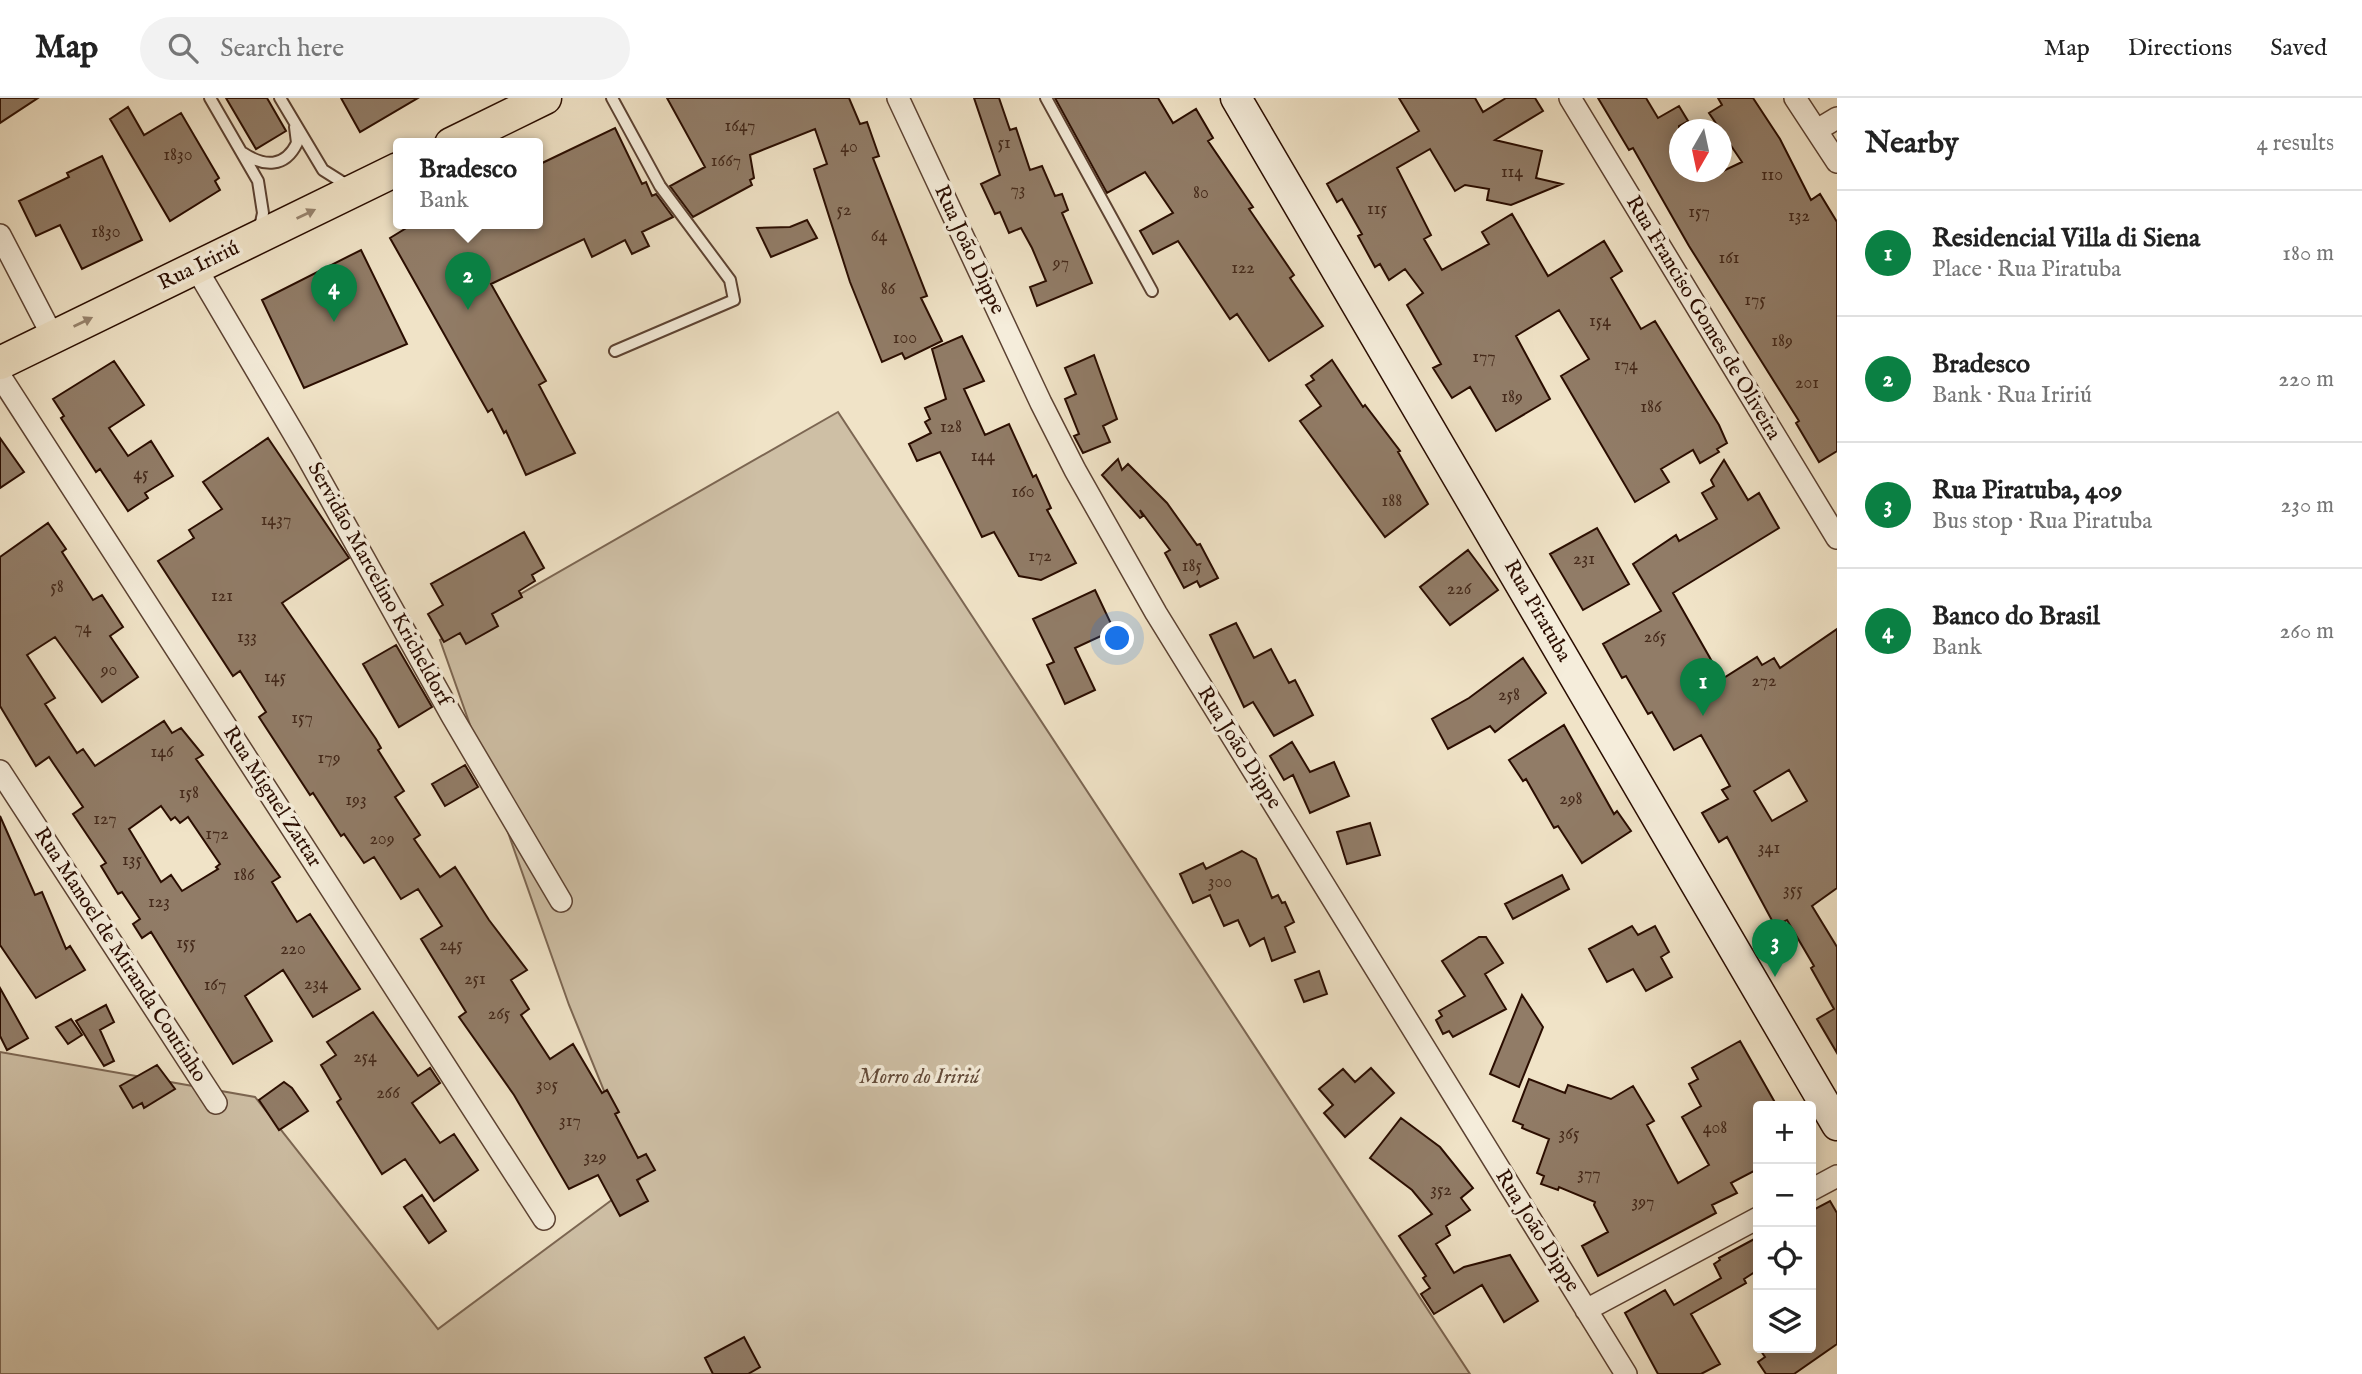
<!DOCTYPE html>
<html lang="en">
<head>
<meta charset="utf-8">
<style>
  :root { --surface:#fff; --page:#f2f2f2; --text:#222; --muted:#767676; --line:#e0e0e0; --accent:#0b8043 }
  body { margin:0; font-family:"IM FELL English",serif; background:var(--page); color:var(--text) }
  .controls { position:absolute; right:21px; bottom:21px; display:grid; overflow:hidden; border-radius:7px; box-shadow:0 4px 18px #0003 }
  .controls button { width:63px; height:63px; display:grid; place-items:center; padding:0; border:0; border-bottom:2px solid var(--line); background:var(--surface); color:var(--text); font:35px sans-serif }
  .compass { position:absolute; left:1669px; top:21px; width:63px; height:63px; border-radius:50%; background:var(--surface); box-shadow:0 4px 18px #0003; rotate:189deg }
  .you { position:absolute; left:1118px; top:541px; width:24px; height:24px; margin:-18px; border:5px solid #fff; border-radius:50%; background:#1a73e8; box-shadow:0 0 0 10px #1a73e833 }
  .badge { display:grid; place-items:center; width:46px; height:46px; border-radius:50%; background:var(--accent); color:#fff; font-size:23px; font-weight:700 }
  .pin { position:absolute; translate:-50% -58px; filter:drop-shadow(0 2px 4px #0008) }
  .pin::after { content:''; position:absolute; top:37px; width:24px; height:21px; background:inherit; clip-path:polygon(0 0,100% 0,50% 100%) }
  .popup { position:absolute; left:393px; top:40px; width:150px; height:91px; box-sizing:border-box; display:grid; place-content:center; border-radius:7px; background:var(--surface); filter:drop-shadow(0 2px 5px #0005); font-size:23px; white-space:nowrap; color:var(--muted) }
  .popup b { font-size:26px; color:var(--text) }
  .popup::after { content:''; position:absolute; left:50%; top:100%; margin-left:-14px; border:14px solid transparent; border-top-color:var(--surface) }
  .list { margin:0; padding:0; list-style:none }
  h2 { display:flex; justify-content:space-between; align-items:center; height:91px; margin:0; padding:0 28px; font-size:30px }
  h2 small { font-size:23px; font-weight:400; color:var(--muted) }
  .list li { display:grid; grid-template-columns:46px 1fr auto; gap:21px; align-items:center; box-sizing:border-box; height:126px; padding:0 28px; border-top:2px solid var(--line) }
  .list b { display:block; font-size:26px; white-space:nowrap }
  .list p { margin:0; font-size:23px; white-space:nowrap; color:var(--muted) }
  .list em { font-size:23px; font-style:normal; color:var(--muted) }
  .icon { flex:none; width:38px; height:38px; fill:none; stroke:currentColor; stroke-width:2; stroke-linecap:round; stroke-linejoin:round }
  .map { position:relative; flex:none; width:1837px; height:1276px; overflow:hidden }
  header { display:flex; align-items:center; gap:42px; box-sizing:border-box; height:98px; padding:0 35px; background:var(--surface); border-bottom:2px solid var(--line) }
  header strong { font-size:33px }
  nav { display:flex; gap:38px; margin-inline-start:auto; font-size:24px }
  .search { width:490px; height:63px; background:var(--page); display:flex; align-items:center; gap:18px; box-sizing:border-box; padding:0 24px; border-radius:38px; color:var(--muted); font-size:26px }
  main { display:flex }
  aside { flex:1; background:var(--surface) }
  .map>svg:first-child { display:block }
</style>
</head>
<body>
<header>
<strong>Map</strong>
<div class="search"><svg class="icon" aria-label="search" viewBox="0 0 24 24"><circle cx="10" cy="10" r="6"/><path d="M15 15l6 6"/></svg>Search here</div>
<nav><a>Map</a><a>Directions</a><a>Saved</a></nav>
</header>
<main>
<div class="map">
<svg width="1837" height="1276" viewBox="0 0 1837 1276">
  <rect width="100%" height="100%" fill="#f0e3c7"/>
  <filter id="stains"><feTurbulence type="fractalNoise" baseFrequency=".00286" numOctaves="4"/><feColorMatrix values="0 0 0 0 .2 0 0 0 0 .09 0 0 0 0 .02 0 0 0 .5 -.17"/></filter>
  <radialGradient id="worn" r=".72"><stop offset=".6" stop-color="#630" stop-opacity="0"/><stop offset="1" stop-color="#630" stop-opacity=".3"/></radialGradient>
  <path fill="#cebfa5" stroke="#7c6652" stroke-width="2" d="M 838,314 L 1470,1276 L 0,1276 L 0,954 L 255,999 L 438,1231 L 640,1081 L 569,907 L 440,542 Z"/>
  <path fill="#917c67" stroke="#2a0d00" stroke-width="2" fill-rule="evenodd" d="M 0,0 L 38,0 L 0,25 Z
    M 226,0 L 267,0 L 286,33 L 256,51 Z
    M 341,0 L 418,0 L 360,34 Z
    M 667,0 L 849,0 L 860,26 L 867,24 L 879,58 L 873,60 L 927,198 L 921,200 L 942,243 L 905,261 L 902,255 L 882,264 L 850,184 L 814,71 L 827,66 L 815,31 L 750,57 L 754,80 L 750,82 L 752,87 L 693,119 L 670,88 L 705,69 Z
    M 974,0 L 999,0 L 1010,32 L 1016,30 L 1030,72 L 1042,68 L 1055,98 L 1062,96 L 1068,112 L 1062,115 L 1092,185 L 1037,208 L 1030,189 L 1046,183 L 1032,150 L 1021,130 L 1009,135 L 1000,114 L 995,116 L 981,86 L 1000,77 Z
    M 1055,0 L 1158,0 L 1173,25 L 1196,11 L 1213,40 L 1208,43 L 1253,109 L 1249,111 L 1294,177 L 1290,180 L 1323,228 L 1269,263 L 1237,216 L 1230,221 L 1178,143 L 1153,156 L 1140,133 L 1173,115 L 1145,74 L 1107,95 Z
    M 1399,0 L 1475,0 L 1483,14 L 1506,0 L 1535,0 L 1543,13 L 1495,42 L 1542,53 L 1536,80 L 1562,86 L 1511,107 L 1487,102 L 1489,91 L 1465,87 L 1455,93 L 1430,51 L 1397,70 L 1431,137 L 1424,141 L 1442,172 L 1489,146 L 1482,134 L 1512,116 L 1548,178 L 1604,143 L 1622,173 L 1611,180 L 1641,231 L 1655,223 L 1719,327 L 1727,345 L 1717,351 L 1719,354 L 1700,365 L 1693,352 L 1661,371 L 1669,384 L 1635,404 L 1561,278 L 1589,261 L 1559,212 L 1516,238 L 1550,301 L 1496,333 L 1470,289 L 1452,300 L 1433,270 L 1441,266 L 1407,207 L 1423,195 L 1405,171 L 1389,182 L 1380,166 L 1375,169 L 1358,138 L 1362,136 L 1342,101 L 1337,104 L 1327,86 L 1419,33 Z
    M 1598,0 L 1646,0 L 1658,20 L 1679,8 L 1688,23 L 1679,28 L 1679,74 L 1721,74 L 1742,64 L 1709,15 L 1722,7 L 1718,0 L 1753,0 L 1780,41 L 1811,102 L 1820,96 L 1837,124 L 1837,353 L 1819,364 L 1796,325 L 1799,323 L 1689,148 L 1633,50 L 1629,52 Z
    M 128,9 L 144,37 L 181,15 L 219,80 L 215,83 L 220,92 L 170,123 L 110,21 Z
    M 615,30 L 642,86 L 646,84 L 652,98 L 656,96 L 673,119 L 642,134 L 649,148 L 632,156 L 625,142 L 592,159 L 584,141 L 491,186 L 546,283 L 539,287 L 575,355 L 526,377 L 506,333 L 504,335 L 492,311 L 488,314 L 390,140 L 413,126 L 538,126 L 538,67 Z
    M 102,58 L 142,142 L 82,171 L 60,127 L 36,138 L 19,103 L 69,79 L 67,75 Z
    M 807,122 L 817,140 L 771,159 L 757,130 L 790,129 Z
    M 361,152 L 407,246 L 304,290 L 262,202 Z
    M 962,238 L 984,283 L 964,291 L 985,337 L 1009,326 L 1033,379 L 1036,377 L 1051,410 L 1047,412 L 1076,465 L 1041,482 L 1019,478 L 994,434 L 982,439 L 940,354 L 917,363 L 909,346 L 931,335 L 925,324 L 930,321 L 925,310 L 946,301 L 932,251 Z
    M 1094,257 L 1117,321 L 1103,328 L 1110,344 L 1083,355 L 1074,338 L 1079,336 L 1065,301 L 1076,296 L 1065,270 Z
    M 1332,262 L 1363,309 L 1365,307 L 1400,353 L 1398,354 L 1428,406 L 1385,439 L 1300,323 L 1321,308 L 1306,287 L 1314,282 L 1311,278 Z
    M 114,263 L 144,307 L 109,330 L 128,358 L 151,343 L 173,378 L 145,395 L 148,400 L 128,413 L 100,371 L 96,374 L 61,320 L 64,318 L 53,301 Z
    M 0,340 L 24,374 L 0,390 Z
    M 268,340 L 349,460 L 282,505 L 376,641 L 381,650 L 378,652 L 404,693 L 395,699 L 420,737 L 414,741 L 440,779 L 455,769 L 489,822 L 527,872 L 511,882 L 529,911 L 521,917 L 550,961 L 573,946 L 602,995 L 607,992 L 619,1014 L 615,1016 L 638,1060 L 646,1056 L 655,1072 L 637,1082 L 648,1103 L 620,1118 L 598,1077 L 569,1091 L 514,997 L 459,919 L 466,914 L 421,841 L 442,828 L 418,791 L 401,801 L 374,759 L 364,765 L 344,736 L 341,738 L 313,695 L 310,697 L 259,619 L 266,614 L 240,573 L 233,578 L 158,463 L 194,440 L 189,432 L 222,411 L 203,384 Z
    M 1118,361 L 1122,372 L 1128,366 L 1167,405 L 1197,447 L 1200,446 L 1218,480 L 1200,489 L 1197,483 L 1184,490 L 1165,455 L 1170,452 L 1140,412 L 1143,418 L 1140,420 L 1102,377 Z
    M 1724,362 L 1748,402 L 1759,395 L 1779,430 L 1673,495 L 1722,581 L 1757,559 L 1762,567 L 1774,560 L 1780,570 L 1837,531 L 1837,790 L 1812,808 L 1837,849 L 1837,955 L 1817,921 L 1834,911 L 1811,870 L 1814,868 L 1787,822 L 1775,828 L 1727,739 L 1719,744 L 1702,715 L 1728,701 L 1722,692 L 1730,688 L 1701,637 L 1674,652 L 1652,614 L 1648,616 L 1626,578 L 1622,580 L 1603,546 L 1661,513 L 1633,466 L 1676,437 L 1679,443 L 1717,421 L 1702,395 L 1714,388 L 1711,382 ZM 1789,672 L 1807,703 L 1772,723 L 1754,693 Z
    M 48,425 L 66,451 L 62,454 L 93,502 L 102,497 L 123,529 L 110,538 L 138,579 L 102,604 L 55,539 L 27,557 L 55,600 L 45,606 L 77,655 L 83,651 L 95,668 L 164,623 L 172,635 L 181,630 L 203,657 L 196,661 L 280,779 L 272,784 L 297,824 L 310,816 L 360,891 L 313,919 L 283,872 L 245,898 L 272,943 L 233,966 L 151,834 L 142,840 L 133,826 L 140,821 L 122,794 L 118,796 L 101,768 L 106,765 L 73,716 L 83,709 L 49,659 L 36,668 L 0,608 L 0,459 ZM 161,708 L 171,722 L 175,719 L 180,725 L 188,719 L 220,766 L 216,769 L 218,771 L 182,793 L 171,777 L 161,784 L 129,731 Z
    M 1597,430 L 1629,486 L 1583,512 L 1550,456 Z
    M 524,434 L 544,470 L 532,477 L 535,483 L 519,493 L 522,499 L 492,516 L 498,528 L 466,546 L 460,535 L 444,544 L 428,516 L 443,507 L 431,486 Z
    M 1468,452 L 1498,492 L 1450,527 L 1420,489 Z
    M 1095,492 L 1114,532 L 1075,550 L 1095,592 L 1065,606 L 1047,567 L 1054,564 L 1033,521 Z
    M 1236,525 L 1254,560 L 1271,551 L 1289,585 L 1295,582 L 1313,617 L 1274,638 L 1253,604 L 1244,609 L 1210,537 Z
    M 396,547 L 432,609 L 399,629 L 363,566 Z
    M 1523,560 L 1546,595 L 1495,634 L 1490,628 L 1448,651 L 1432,621 L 1469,600 Z
    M 1564,627 L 1614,716 L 1617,713 L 1631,733 L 1582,765 L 1558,728 L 1554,730 L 1526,681 L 1523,683 L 1509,662 Z
    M 1292,644 L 1310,674 L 1334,664 L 1349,698 L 1310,715 L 1293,677 L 1284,682 L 1270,658 Z
    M 465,667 L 478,689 L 445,708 L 432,686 Z
    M 0,718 L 35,797 L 42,794 L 66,851 L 70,848 L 85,872 L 36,900 L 0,847 Z
    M 1370,725 L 1380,757 L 1347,766 L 1337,734 Z
    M 1242,753 L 1256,761 L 1272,800 L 1278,797 L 1282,805 L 1285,804 L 1294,824 L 1285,829 L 1295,854 L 1272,863 L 1264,840 L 1250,848 L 1238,822 L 1224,828 L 1210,797 L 1193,805 L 1180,776 L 1203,765 L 1206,771 Z
    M 1562,777 L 1569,791 L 1513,821 L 1505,806 Z
    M 1632,828 L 1638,837 L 1655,828 L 1669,854 L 1661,859 L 1672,879 L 1646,893 L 1633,871 L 1607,884 L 1589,851 Z
    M 1479,839 L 1486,839 L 1503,865 L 1485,876 L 1506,911 L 1453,939 L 1449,933 L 1443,936 L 1436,922 L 1442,918 L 1439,913 L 1465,898 L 1442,863 Z
    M 1319,873 L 1327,896 L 1304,904 L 1295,882 Z
    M 0,890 L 28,940 L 7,952 L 0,938 Z
    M 1522,897 L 1543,929 L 1519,989 L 1490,976 Z
    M 106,907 L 114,924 L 100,932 L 114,963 L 104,968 L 76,923 Z
    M 373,914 L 418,978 L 430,970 L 440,985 L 412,1005 L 440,1045 L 454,1036 L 478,1072 L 434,1103 L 405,1061 L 382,1076 L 337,1004 L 341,1001 L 321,967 L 336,957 L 327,944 Z
    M 71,921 L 82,937 L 68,946 L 56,929 Z
    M 1740,943 L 1777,1008 L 1758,1008 L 1758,1071 L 1731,1085 L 1737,1095 L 1712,1107 L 1716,1115 L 1598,1178 L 1582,1148 L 1608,1134 L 1594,1107 L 1595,1104 L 1559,1089 L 1558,1092 L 1541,1086 L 1544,1078 L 1537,1075 L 1549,1041 L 1522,1030 L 1523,1027 L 1513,1023 L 1529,981 L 1565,995 L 1568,987 L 1611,1001 L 1633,988 L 1654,1023 L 1647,1027 L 1678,1085 L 1709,1067 L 1682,1019 L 1701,1008 L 1689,986 L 1698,981 L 1692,970 Z
    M 157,967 L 175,991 L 144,1010 L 142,1005 L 133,1010 L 120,988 Z
    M 1371,970 L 1394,995 L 1345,1039 L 1324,1015 L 1333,1007 L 1319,991 L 1343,971 L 1355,984 Z
    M 284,984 L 292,990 L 308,1013 L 279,1032 L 259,1002 Z
    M 1401,1020 L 1440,1049 L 1473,1090 L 1461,1100 L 1470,1112 L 1446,1128 L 1450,1137 L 1436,1146 L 1454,1175 L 1464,1169 L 1510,1157 L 1538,1203 L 1504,1224 L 1482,1187 L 1434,1216 L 1421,1196 L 1430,1190 L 1423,1180 L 1426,1178 L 1399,1138 L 1432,1116 L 1412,1092 L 1370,1060 Z
    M 422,1097 L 446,1133 L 429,1145 L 404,1109 Z
    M 1830,1103 L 1837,1115 L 1837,1246 L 1794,1276 L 1766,1276 L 1758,1264 L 1765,1259 L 1759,1250 L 1811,1250 L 1811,1113 Z
    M 1758,1139 L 1758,1172 L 1744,1181 L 1746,1185 L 1691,1216 L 1720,1266 L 1701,1276 L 1658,1276 L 1625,1215 L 1665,1192 L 1674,1207 L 1721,1180 L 1714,1166 L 1720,1162 L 1719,1160 Z
    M 744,1239 L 760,1269 L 748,1276 L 713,1276 L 705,1260 Z"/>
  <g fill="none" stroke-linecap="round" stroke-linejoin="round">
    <defs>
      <path id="service" d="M 210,0 L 258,83 L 263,115 L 259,134
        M 280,0 L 323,72 L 350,89
        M 612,0 L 660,88 L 730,182 L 734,202 L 615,253
        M 1046,0 L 1152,193
        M 243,55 C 264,69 285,70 297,45 L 295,29"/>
      <path id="minor" d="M 898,0 L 1041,305 L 1075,372 L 1156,515 L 1626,1276
        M 1570,0 L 1837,440
        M 1795,0 L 1837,64
        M 1817,32 L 1837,20
        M 0,137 L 53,239
        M 196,170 L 304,353 L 452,618 L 561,803
        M 0,278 L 544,1121
        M 0,673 L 216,1005
        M 1811,1092 L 1837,1078
        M 1586,1212 L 1758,1120"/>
      <path id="secondary" d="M 1236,0 L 1837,1027"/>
      <path id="primary" d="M 451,46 L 545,0
        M 0,265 L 398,71"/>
    </defs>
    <use href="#service" stroke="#5c4232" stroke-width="14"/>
    <use href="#minor" stroke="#5c4232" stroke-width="24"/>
    <use href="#secondary" stroke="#2a0d00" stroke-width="33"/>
    <use href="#primary" stroke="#2a0d00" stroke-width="35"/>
    <use href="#service" stroke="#f5eddb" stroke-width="10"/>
    <use href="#minor" stroke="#f5eddb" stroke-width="21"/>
    <use href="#secondary" stroke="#f5eddb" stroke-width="30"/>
    <use href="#primary" stroke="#f0e3c7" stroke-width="32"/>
  </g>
  <defs><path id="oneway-solid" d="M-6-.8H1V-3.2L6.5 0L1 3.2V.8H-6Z" transform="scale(1.75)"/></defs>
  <g fill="#97836d">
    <use href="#oneway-solid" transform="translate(306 116) rotate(-26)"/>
    <use href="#oneway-solid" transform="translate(83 224) rotate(-26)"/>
  </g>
  <g text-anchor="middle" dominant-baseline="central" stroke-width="7" stroke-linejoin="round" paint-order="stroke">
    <g font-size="18" fill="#44291a">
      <text x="740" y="28">1647</text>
      <text x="1004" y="45">51</text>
      <text x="849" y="49">40</text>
      <text x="178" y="57">1830</text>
      <text x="726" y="63">1667</text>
      <text x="1512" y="74">114</text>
      <text x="1772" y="77">110</text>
      <text x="1018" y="92">73</text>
      <text x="1201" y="95">80</text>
      <text x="1377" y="111">115</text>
      <text x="844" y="112">52</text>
      <text x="1699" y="114">157</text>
      <text x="1799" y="118">132</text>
      <text x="106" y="134">1830</text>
      <text x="879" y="138">64</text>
      <text x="1729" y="160">161</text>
      <text x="1061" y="165">97</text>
      <text x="1243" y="170">122</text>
      <text x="888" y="191">86</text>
      <text x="1755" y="202">175</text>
      <text x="1600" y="223">154</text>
      <text x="905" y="240">100</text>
      <text x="1782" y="243">189</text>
      <text x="1484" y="259">177</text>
      <text x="1626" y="267">174</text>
      <text x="1807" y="285">201</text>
      <text x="1512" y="299">189</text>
      <text x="1651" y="309">186</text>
      <text x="951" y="329">128</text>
      <text x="983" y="358">144</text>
      <text x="141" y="376">45</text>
      <text x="1023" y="394">160</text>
      <text x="1392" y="403">188</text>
      <text x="276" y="422">1437</text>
      <text x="1040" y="458">172</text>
      <text x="1584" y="461">231</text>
      <text x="1192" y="468">185</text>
      <text x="57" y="489">58</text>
      <text x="1459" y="491">226</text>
      <text x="222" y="498">121</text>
      <text x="83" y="530">74</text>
      <text x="247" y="539">133</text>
      <text x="1655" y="539">265</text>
      <text x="109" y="572">90</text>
      <text x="275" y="579">145</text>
      <text x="1764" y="583">272</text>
      <text x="1509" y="597">258</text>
      <text x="302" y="620">157</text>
      <text x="162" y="654">146</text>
      <text x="329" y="660">179</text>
      <text x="189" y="695">158</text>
      <text x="1571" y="701">298</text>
      <text x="356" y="702">193</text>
      <text x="105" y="721">127</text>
      <text x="217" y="736">172</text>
      <text x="382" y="741">209</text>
      <text x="1769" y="750">341</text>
      <text x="132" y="762">135</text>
      <text x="244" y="777">186</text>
      <text x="1220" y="784">300</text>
      <text x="1793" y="792">355</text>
      <text x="159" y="804">123</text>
      <text x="186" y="845">155</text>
      <text x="451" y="847">245</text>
      <text x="293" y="851">220</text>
      <text x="475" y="881">251</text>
      <text x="316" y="886">234</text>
      <text x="215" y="887">167</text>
      <text x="499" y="916">265</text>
      <text x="365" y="959">254</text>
      <text x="547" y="987">305</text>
      <text x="388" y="995">266</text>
      <text x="570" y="1023">317</text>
      <text x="1715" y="1030">408</text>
      <text x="1569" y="1036">365</text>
      <text x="595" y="1059">329</text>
      <text x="1589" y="1076">377</text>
      <text x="1441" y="1092">352</text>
      <text x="1643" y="1104">397</text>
    </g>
    <g font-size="21" fill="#2a0d00" stroke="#f5eddb">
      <text transform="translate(969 152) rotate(65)">Rua João Dippe</text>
      <text transform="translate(199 168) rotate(-26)">Rua Iririú</text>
      <text transform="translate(1703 220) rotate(59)">Rua Franciso Gomes de Oliveira</text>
      <text transform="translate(379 486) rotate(61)">Servidão Marcelino Kricheldorf</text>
      <text transform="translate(1537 513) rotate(60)">Rua Piratuba</text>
      <text transform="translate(1239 650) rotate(58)">Rua João Dippe</text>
      <text transform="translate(272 699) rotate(57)">Rua Miguel Zattar</text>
      <text transform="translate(120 857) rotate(57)">Rua Manoel de Miranda Coutinho</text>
      <text transform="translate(1537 1133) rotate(58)">Rua João Dippe</text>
    </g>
    <g font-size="21" font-style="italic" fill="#634b3a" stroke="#f5eddb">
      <text x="919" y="979">Morro do Iririú</text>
    </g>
  </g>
  <rect width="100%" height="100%" filter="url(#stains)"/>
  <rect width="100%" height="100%" fill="url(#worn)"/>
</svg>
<div class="controls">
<button>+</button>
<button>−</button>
<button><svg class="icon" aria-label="locate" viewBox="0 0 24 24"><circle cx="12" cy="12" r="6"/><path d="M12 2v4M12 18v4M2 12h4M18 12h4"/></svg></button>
<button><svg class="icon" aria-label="layers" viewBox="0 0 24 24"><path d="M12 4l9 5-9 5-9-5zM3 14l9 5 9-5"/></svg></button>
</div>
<svg class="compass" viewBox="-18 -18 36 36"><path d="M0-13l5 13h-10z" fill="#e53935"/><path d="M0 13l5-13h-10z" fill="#767676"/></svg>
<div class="you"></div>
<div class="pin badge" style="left:1703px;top:618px">1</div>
<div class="pin badge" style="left:468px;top:212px">2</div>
<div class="popup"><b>Bradesco</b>Bank</div>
<div class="pin badge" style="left:1775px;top:879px">3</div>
<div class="pin badge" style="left:334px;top:224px">4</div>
</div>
<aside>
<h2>Nearby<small>4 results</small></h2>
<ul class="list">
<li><span class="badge">1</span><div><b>Residencial Villa di Siena</b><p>Place · Rua Piratuba</p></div><em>180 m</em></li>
<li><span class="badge">2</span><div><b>Bradesco</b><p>Bank · Rua Iririú</p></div><em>220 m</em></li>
<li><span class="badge">3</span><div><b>Rua Piratuba, 409</b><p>Bus stop · Rua Piratuba</p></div><em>230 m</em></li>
<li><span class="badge">4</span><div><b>Banco do Brasil</b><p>Bank</p></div><em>260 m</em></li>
</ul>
</aside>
</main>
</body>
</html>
